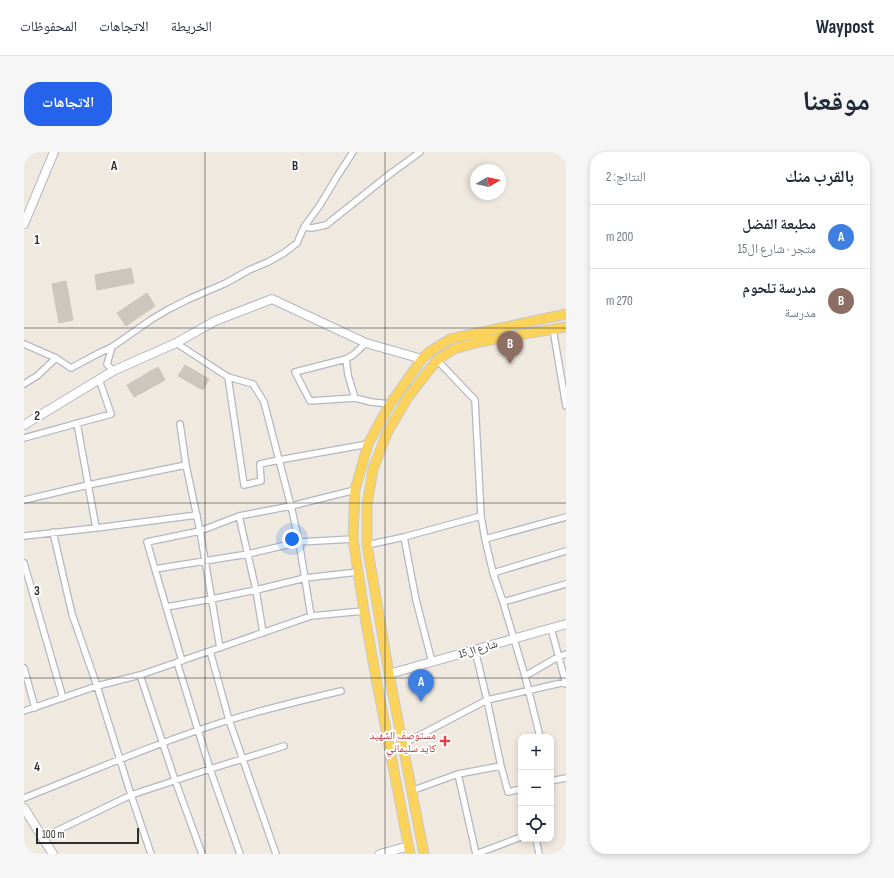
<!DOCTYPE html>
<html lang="ar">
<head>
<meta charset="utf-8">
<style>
  :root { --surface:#fff; --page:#f6f6f7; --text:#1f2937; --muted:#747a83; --line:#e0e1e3; --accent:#2563eb }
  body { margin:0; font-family:"Sofia Sans Condensed","Noto Naskh Arabic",sans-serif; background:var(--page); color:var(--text); direction:rtl }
  .controls { position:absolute; right:12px; bottom:12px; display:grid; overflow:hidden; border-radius:8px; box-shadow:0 2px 6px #0003 }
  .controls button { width:36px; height:36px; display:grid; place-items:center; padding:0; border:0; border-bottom:1px solid var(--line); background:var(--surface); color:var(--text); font:20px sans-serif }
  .compass { position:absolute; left:446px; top:12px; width:36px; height:36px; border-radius:50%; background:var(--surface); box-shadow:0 2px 6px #0003; rotate:81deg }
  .scale { position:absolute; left:12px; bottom:10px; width:103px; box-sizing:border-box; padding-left:4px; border:2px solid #2e2e2e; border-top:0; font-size:11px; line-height:14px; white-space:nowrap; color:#2e2e2e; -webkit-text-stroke:3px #fff; paint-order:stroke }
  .you { position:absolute; left:268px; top:387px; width:14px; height:14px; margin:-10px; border:3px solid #fff; border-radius:50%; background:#1a73e8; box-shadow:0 0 0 6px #1a73e833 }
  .badge { display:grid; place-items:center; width:26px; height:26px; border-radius:50%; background:var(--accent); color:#fff; font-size:13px; font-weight:700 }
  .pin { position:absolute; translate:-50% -33px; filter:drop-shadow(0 1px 2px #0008) }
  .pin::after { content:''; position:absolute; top:21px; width:14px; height:12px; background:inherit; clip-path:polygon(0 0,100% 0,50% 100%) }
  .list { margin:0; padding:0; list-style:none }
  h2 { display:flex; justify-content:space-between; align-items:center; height:52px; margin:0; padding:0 16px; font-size:17px }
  h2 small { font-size:13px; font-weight:400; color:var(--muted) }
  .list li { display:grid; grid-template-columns:26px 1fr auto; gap:12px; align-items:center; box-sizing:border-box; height:64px; padding:0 16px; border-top:1px solid var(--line) }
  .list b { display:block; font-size:15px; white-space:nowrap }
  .list p { margin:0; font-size:13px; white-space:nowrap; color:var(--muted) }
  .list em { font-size:13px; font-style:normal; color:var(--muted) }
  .icon { flex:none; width:22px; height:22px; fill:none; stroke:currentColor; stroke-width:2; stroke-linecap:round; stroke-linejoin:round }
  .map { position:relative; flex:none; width:542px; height:702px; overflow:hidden; direction:ltr; border-radius:16px }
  header { display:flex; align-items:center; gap:24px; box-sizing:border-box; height:56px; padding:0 20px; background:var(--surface); border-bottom:1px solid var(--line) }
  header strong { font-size:19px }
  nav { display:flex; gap:22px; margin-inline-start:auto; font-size:14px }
  .intro { display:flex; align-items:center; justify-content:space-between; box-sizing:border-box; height:96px; padding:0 24px }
  h1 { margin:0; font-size:28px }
  .button { padding:10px 18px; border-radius:16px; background:var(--accent); color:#fff; font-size:14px; font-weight:700 }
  main { display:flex; gap:24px; padding:0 24px }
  aside { flex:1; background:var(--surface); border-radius:16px; box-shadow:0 2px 6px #0003 }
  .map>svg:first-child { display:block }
</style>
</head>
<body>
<header>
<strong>Waypost</strong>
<nav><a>الخريطة</a><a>الاتجاهات</a><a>المحفوظات</a></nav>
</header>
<div class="intro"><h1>موقعنا</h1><a class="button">الاتجاهات</a></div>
<main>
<aside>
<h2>بالقرب منك<small>النتائج: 2</small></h2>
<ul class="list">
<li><span class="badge" style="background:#3f7fe0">A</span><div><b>مطبعة الفضل</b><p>متجر · شارع ال15</p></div><em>200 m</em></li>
<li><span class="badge" style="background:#8d6e63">B</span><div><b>مدرسة تلحوم</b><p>مدرسة</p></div><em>270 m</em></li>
</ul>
</aside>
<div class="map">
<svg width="542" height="702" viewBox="0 0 542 702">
  <rect width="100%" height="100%" fill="#f0e9e0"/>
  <path fill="#cbc7be" stroke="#ccc5b9" d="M 107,116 L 110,131 L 73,138 L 71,123 Z
    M 42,129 L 49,168 L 35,171 L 28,132 Z
    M 123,141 L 131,154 L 102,174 L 93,161 Z
    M 161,213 L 185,227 L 179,238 L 154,224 Z
    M 134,215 L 141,228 L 110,245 L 103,233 Z"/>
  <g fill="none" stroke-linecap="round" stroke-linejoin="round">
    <defs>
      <path id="street" d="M 280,75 L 288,76 L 302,73 L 366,22 L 396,0
        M 529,177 L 542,254
        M 152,191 L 204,225 L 229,232 L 240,250 L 255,308 L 344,292
        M 342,191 L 329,203 L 322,207 L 324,223 L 331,246 L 347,250 L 366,252
        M 0,192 L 32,206 L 47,216 L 75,201 L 88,195 L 128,167 L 145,157 L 165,147 L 202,131 L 225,118 L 244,110 L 260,101 L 273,91 L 280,75 L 296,53 L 314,23 L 329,0
        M 88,195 L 83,212 L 89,219
        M 322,207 L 271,220 L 286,249 L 331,246
        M 413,208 L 451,248 L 457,364 L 461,387 L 469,421 L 479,450 L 501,524 L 516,585
        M 204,225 L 220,333 L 237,329 L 236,312 L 255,308 L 267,354 L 275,390 L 287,464
        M 0,232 L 13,224 L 32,206
        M 53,271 L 72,376
        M 156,272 L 162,313 L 176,379 L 196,496
        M 0,286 L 87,262 L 75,227
        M 0,348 L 64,333 L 162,313
        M 215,364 L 232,438 L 239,481
        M 29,380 L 48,462 L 73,534 L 107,643 L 127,702
        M 0,384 L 72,376 L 173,363
        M 380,385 L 392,448 L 408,510
        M 461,387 L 542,365
        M 343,393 L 380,385 L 457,364
        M 0,411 L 39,546
        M 131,417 L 224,402 L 275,390 L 329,387
        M 469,421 L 542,399
        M 479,450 L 542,432
        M 142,455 L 188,447 L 232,438 L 281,426 L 334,420
        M 527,476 L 542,532
        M 451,498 L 463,548 L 477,614 L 484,640 L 497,637
        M 186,499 L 205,568 L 252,702
        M 158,509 L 123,390 L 176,379 L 215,364 L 267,354 L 331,338
        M 153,510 L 186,617 L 216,702
        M 0,516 L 11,556
        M 116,523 L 151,628 L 178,702
        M 501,524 L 534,505 L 542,502
        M 0,559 L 73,534 L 116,523 L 186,499 L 287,464 L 340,459
        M 379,592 L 463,548 L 542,530
        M 434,622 L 452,702
        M 527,629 L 542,626
        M 387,639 L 434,622 L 477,614
        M 0,646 C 68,619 135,590 205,568 C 242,557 279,548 317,539
        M 18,686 L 107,643 L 186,617 L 260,594
        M 512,687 L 515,702
        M 452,702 L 497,685"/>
      <path id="secondary" d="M 0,72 L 30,0
        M 0,273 L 89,219 L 152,191 L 191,169 L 248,147 L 342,191 L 398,207
        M 365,522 L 542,472
        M 0,656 L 29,702
        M 356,702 L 385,694"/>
      <path id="primary" d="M 386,702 L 352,526 L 340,459 L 329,387 L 331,338 L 344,292 L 366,252 L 398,207 L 405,200 L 426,187 L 542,162
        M 400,702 L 365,522 L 343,393 L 343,353 L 349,317 L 363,281 L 384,245 L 413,208 L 430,197 L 455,190 L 542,175"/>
    </defs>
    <use href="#street" stroke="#b4b7c2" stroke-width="8"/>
    <use href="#secondary" stroke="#b4b7c2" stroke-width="10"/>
    <use href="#primary" stroke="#c9c9c9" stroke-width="11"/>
    <use href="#street" stroke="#fff" stroke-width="5.5"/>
    <use href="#secondary" stroke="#fff" stroke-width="8"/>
    <use href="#primary" stroke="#fbd35a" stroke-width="9"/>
  </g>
  <path fill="none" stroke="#2e2e2e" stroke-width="1" stroke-opacity="0.55" d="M 181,0 L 181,702M 361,0 L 361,702M 0,176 L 542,176M 0,351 L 542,351M 0,526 L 542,526"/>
  <path fill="#e0444e" stroke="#fff" stroke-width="1.5" d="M419 583h4v4h4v4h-4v4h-4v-4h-4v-4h4z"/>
  <g text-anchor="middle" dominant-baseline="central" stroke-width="4" stroke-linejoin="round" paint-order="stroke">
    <g font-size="11" fill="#2e2e2e" stroke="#fff">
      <text transform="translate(454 497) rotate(-16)">شارع ال15</text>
    </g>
    <g font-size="11" fill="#be3a42" stroke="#fff" text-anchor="end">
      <text x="412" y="583">مستوصف الشهيد<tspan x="412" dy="13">كايد سليماني</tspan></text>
    </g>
  </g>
  <g font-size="13" text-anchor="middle" font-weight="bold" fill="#2e2e2e" stroke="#fff" stroke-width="4" stroke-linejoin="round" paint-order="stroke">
    <text x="90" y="18">A</text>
    <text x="271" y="18">B</text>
    <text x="13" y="92">1</text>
    <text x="13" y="268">2</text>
    <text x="13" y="443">3</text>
    <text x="13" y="619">4</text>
  </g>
</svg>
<div class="controls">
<button>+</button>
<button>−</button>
<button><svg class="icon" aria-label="locate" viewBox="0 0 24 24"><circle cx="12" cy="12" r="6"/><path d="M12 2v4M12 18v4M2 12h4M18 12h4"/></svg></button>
</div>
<svg class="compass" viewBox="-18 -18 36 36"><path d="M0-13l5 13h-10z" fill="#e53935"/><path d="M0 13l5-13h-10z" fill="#747a83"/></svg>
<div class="scale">100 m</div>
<div class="you"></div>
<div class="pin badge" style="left:397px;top:550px;background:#3f7fe0">A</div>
<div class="pin badge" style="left:486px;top:212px;background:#8d6e63">B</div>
</div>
</main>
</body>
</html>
